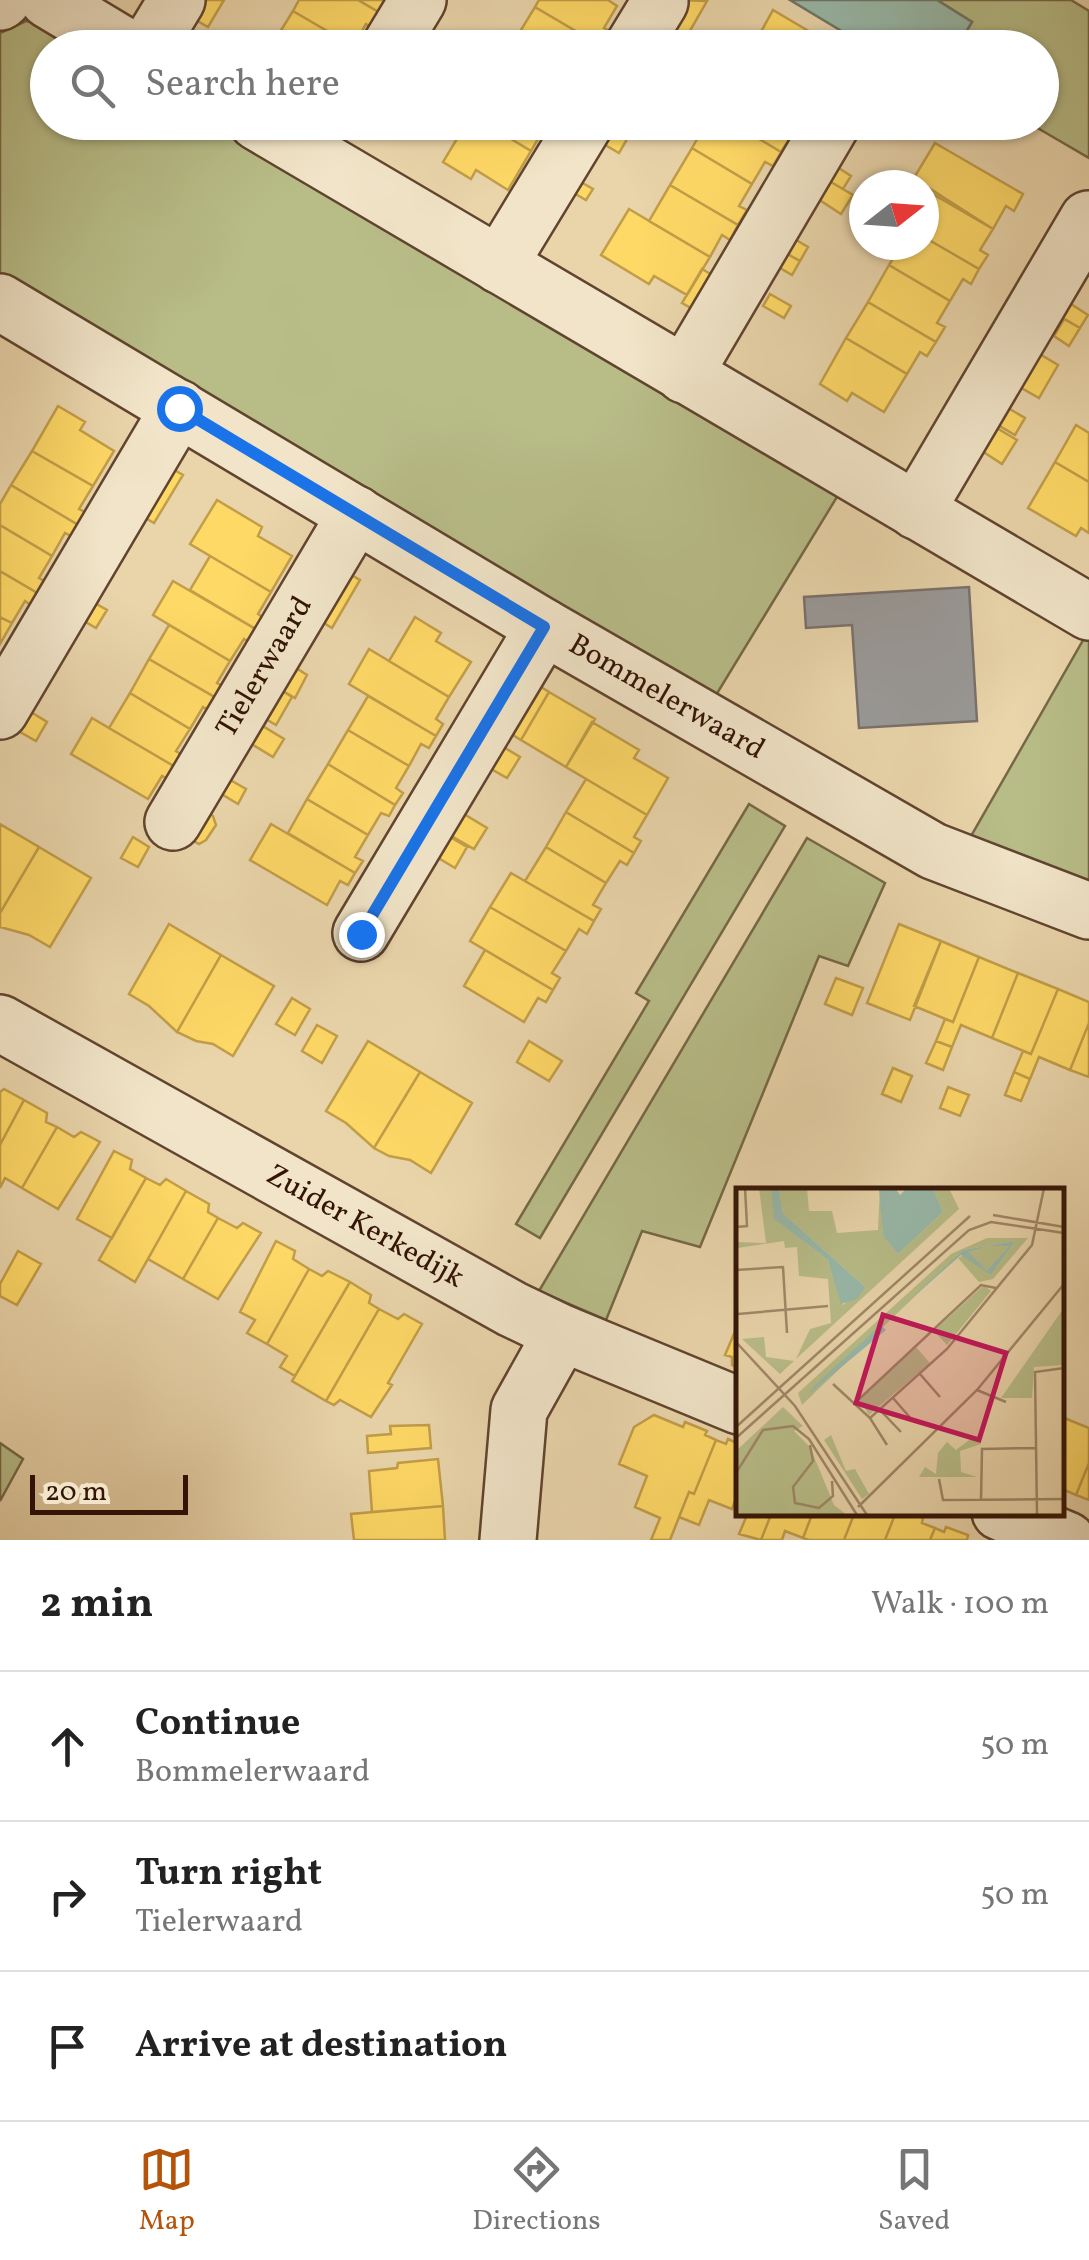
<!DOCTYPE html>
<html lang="en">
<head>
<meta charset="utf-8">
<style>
  :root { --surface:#fff; --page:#f2f2f2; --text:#222; --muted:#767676; --line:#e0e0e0; --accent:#b45309 }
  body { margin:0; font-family:Vollkorn,serif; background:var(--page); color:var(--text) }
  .compass { position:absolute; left:849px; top:170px; width:90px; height:90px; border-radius:50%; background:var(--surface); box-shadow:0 2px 8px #0004; rotate:73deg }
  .scale { position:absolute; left:30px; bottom:25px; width:158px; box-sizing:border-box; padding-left:10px; border:5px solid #331406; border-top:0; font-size:28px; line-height:35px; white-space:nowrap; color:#331406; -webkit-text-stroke:8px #f1e4c8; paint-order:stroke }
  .stop { position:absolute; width:30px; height:30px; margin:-22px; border:8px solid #1a73e8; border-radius:50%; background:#fff }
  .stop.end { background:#1a73e8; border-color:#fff; box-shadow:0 2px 10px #0008 }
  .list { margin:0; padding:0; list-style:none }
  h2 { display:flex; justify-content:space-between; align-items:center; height:130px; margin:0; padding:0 40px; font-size:42px }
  h2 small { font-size:32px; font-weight:400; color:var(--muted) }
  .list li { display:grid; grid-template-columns:65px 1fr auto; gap:30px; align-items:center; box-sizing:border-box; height:150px; padding:0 40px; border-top:2px solid var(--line) }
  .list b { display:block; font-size:38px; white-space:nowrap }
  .list p { margin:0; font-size:32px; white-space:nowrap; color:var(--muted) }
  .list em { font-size:32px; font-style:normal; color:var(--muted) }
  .icon { flex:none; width:55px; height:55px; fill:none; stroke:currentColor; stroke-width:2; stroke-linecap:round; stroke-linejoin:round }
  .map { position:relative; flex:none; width:1089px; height:1540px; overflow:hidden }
  .search { position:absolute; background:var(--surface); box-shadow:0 2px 8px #0004; left:30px; right:30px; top:30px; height:110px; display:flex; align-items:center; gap:25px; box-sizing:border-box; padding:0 35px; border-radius:55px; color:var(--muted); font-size:38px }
  .sheet { height:580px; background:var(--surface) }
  nav { display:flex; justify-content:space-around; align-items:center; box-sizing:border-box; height:140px; border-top:2px solid var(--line); background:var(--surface); font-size:28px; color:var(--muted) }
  nav a { display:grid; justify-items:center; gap:5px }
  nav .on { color:var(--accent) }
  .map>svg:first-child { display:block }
</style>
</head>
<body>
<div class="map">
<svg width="1089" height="1540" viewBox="0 0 1089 1540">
  <rect width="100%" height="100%" fill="#ead5ab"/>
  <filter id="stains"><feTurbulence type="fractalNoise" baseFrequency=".002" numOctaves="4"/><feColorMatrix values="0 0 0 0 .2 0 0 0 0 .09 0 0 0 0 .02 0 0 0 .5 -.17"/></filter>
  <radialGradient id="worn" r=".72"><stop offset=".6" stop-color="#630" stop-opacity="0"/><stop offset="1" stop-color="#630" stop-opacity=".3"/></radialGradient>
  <path fill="#b8bd88" stroke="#766847" stroke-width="2.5" d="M 937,0 L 1071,0 L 1089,11 L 1089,158 L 1029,123 L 1042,122 L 1042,48 L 957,47 L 972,22 Z
    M 26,21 L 47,22 L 91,47 L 48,48 L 48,122 L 217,123 L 840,492 L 713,700 L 0,276 L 0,33 Z
    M 1086,635 L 1089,637 L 1089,886 L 970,838 Z
    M 749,804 L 785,826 L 540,1238 L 516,1224 L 649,1001 L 636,993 Z
    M 807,838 L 885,883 L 848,966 L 819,956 L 700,1247 L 642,1231 L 606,1320 L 539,1291 Z
    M 0,1443 L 23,1459 L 0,1501 Z"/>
  <path fill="#98b9aa" stroke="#707768" stroke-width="2.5" d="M 790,0 L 937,0 L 972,22 L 957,47 L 868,47 Z"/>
  <path fill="#ffd966" stroke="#c29e49" stroke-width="2.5" d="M 195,0 L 224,0 L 208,27 L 187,15 Z
    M 299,0 L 358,0 L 382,14 L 374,29 L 366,24 L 353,46 L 293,11 Z
    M 358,0 L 390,0 L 382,14 Z
    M 539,0 L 608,0 L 617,6 L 604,28 L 612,32 L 603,47 L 535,7 Z
    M 679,0 L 707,1 L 687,36 L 666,24 Z
    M 535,7 L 603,47 L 602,48 L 521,48 L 513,43 Z
    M 773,10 L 834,46 L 752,48 Z
    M 293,11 L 353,46 L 352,48 L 270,48 Z
    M 467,122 L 483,122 L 531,151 L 508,190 L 476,170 L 471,179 L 443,162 Z
    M 483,122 L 558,122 L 551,134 L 543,130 L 531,151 Z
    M 605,122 L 637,122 L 619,153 L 595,139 Z
    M 707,122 L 731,122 L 781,152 L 773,166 L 765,162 L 752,184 L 692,148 Z
    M 731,122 L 789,122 L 783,133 L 790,138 L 781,152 Z
    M 935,143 L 1023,194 L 1014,211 L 1006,206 L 993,229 L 924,185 L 912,181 Z
    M 692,148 L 752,184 L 739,206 L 747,210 L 738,225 L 670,185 Z
    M 834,165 L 851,176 L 843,189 L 826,179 Z
    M 572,177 L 593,189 L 586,200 L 565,188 Z
    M 826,179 L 853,195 L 841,214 L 815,197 Z
    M 670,185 L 738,225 L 730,240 L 722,235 L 710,257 L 649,221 Z
    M 924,189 L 993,229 L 980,250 L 988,255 L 979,269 L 924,237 Z
    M 629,209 L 710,257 L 687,295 L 654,276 L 649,284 L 601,255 Z
    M 791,237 L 808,247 L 800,261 L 782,251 Z
    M 924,237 L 979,269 L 971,284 L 963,279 L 950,301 L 889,265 L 901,245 L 924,245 Z
    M 782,251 L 800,261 L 792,275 L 775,265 Z
    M 889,265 L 950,301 L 937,323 L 945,327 L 936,342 L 868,302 Z
    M 702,269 L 719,279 L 700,313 L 682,303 Z
    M 770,294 L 791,306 L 784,318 L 763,306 Z
    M 868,302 L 936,342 L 927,356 L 920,352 L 907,374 L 846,338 Z
    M 1071,304 L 1088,315 L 1080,328 L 1063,318 Z
    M 1064,319 L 1080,328 L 1069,346 L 1054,336 Z
    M 846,338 L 907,374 L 884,412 L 852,393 L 847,401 L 820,384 Z
    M 1038,353 L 1058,365 L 1039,398 L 1018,386 Z
    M 58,406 L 85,422 L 80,430 L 114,451 L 93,486 L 32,451 Z
    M 1008,408 L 1025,418 L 1015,435 L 998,425 Z
    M 1076,425 L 1089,433 L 1089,482 L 1055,462 Z
    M 995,427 L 1017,440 L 1002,464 L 982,451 Z
    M 32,451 L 93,486 L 79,509 L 87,513 L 80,526 L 11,485 Z
    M 1055,462 L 1089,482 L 1089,533 L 1081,528 L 1076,536 L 1028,508 Z
    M 162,463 L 183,475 L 154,523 L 134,511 Z
    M 11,485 L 80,526 L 73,537 L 65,533 L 52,556 L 0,525 L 0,504 Z
    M 217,500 L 262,527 L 258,536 L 292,556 L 271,592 L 190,544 Z
    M 0,525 L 52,556 L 39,578 L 46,582 L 39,594 L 0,571 Z
    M 210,556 L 271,592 L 258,614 L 265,619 L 259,631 L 190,590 Z
    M 339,568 L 360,580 L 332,628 L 316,618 Z
    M 0,571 L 39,594 L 32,606 L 25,601 L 12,623 L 0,617 Z
    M 173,581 L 259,631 L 251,643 L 244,639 L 230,661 L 153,615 Z
    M 82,596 L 107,610 L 96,628 L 72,614 Z
    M 0,617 L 12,623 L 0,644 Z
    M 415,617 L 441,633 L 436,641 L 471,662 L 449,697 L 389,661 Z
    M 169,625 L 230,661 L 217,683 L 225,687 L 218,699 L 149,659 Z
    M 369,649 L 449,697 L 436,719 L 443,724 L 436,736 L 349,684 Z
    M 149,659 L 218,699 L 210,711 L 203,707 L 190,729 L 130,693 Z
    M 285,661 L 307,675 L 295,698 L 271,684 Z
    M 528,679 L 549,692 L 521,740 L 500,727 Z
    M 271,684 L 292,697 L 276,725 L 254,712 Z
    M 549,692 L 595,719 L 566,767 L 521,740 Z
    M 130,693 L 190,729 L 176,751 L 184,756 L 177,768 L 109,728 Z
    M 368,696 L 436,736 L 429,748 L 421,744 L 409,766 L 348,730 Z
    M 18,704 L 47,722 L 36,741 L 6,724 Z
    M 92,718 L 177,768 L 170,780 L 162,776 L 148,799 L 71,754 Z
    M 251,719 L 284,739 L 273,757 L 240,737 Z
    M 592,722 L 639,750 L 634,758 L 668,778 L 647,815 L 566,767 Z
    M 348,730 L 409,766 L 396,788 L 403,793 L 395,805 L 328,764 Z
    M 492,740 L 520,757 L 507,778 L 479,762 Z
    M 328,764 L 395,805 L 389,816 L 381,813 L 368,835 L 307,799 Z
    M 218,773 L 246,789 L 238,804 L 210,787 Z
    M 586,779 L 647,815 L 634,837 L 641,841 L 634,853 L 566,812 Z
    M 307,799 L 368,835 L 355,857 L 363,861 L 355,873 L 288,833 Z
    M 454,808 L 487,828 L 474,849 L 441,830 Z
    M 204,810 L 213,816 L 216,825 L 206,840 L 199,844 L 187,837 Z
    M 566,812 L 634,853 L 627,865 L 620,861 L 606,883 L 546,847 Z
    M 0,824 L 39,847 L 0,913 Z
    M 271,824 L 355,873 L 348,885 L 340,881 L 327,905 L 250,860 Z
    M 440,831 L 467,847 L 455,868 L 427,851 Z
    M 133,837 L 149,847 L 138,867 L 121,858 Z
    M 39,847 L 91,878 L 50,947 L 29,935 L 0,927 L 0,913 Z
    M 546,847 L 606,883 L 593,905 L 601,909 L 594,921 L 525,881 Z
    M 511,873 L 594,921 L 587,934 L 579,929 L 566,951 L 490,907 Z
    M 490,907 L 566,951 L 552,973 L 560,978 L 553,990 L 470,941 Z
    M 169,924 L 221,955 L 177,1032 L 149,1006 L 129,994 Z
    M 899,924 L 941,941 L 910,1020 L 867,1003 Z
    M 941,941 L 979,957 L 953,1022 L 914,1006 Z
    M 485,950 L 553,990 L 546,1002 L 538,998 L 524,1022 L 464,986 Z
    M 221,955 L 274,986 L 233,1056 L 213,1044 L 196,1041 L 177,1032 Z
    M 979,957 L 1018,973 L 992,1038 L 961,1025 L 952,1047 L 936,1041 L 945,1019 L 953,1022 Z
    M 1018,973 L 1058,989 L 1031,1054 L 992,1038 Z
    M 836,978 L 863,988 L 852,1015 L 825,1004 Z
    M 1058,989 L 1089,1002 L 1089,1023 L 1070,1070 L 1039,1057 L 1030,1079 L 1014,1072 L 1023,1051 L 1031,1054 Z
    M 292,998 L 310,1009 L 295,1035 L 276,1024 Z
    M 1089,1023 L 1089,1077 L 1070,1070 Z
    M 317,1025 L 337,1036 L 322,1063 L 302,1051 Z
    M 368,1041 L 420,1072 L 374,1148 L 346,1123 L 326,1111 Z
    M 529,1041 L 562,1061 L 549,1081 L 517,1062 Z
    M 936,1041 L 952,1047 L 943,1070 L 926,1063 Z
    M 893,1068 L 912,1076 L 901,1102 L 882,1094 Z
    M 420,1072 L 472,1103 L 431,1173 L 410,1160 L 389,1156 L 374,1148 Z
    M 1014,1072 L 1030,1079 L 1021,1101 L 1005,1095 Z
    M 948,1087 L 969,1095 L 960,1116 L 940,1108 Z
    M 4,1089 L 24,1100 L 0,1145 L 0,1092 Z
    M 24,1100 L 47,1113 L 46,1122 L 57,1127 L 22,1188 L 5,1178 L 0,1188 L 0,1145 Z
    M 57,1127 L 74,1137 L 81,1132 L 100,1142 L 58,1209 L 22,1188 Z
    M 114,1151 L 132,1160 L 130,1169 L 146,1178 L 112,1238 L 77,1219 Z
    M 146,1178 L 160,1185 L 166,1179 L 186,1191 L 135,1282 L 99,1260 Z
    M 186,1191 L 209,1204 L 208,1212 L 218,1218 L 183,1279 L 148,1259 Z
    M 218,1218 L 237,1228 L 243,1223 L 261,1233 L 218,1299 L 183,1279 Z
    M 276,1241 L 295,1251 L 293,1259 L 309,1269 L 267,1344 L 247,1333 L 255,1320 L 240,1312 Z
    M 18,1251 L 41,1264 L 17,1305 L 0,1296 L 0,1284 Z
    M 309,1269 L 322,1276 L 328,1271 L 350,1282 L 295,1376 L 280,1367 L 287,1356 L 267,1344 Z
    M 350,1282 L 371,1295 L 369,1303 L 379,1309 L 326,1401 L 292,1381 Z
    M 379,1309 L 398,1319 L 404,1314 L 422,1324 L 388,1383 L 392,1385 L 371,1417 L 340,1400 L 334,1405 L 326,1401 Z
    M 739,1322 L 739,1368 L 732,1365 L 732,1357 L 725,1355 Z
    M 654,1415 L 683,1427 L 685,1422 L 707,1431 L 705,1435 L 716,1440 L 694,1494 L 689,1492 L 670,1540 L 651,1540 L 660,1518 L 635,1507 L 647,1476 L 619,1464 L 634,1427 Z
    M 1062,1417 L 1089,1428 L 1089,1463 L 1076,1495 L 1062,1489 Z
    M 429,1425 L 431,1448 L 368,1453 L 367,1436 L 391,1434 L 390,1426 Z
    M 728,1439 L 739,1444 L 739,1490 L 732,1509 L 709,1500 L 699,1525 L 679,1517 L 689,1492 L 694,1494 L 716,1440 L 726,1444 Z
    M 438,1459 L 443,1506 L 372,1512 L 369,1471 L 397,1468 L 398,1463 Z
    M 1089,1463 L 1089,1500 L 1076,1495 Z
    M 443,1506 L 445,1540 L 354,1540 L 351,1514 Z
    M 740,1512 L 772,1512 L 761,1540 L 739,1534 L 747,1515 Z
    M 772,1512 L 813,1512 L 803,1538 L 785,1531 L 782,1540 L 761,1540 Z
    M 813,1512 L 855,1512 L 844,1540 L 809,1540 L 803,1538 Z
    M 855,1512 L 896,1512 L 885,1540 L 844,1540 Z
    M 896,1512 L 910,1512 L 923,1518 L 922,1523 L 935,1528 L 930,1540 L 885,1540 Z
    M 946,1527 L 968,1535 L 967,1540 L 930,1540 L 935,1528 L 944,1532 Z"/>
  <path fill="#999" stroke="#7a716d" stroke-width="2.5" d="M 969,587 L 977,721 L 859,728 L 852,625 L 806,628 L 804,597 Z"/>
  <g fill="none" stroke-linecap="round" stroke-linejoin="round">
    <defs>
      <g id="minor">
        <path d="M 48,0 L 128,48"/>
        <path d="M 0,2 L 3,0"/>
        <path d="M 148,48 L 177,0"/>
        <path d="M 389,48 L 418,0"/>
        <path d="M 632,48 L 660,2"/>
        <path d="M 257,122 L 1089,612"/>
        <path d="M 499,265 L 586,122"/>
        <path id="s1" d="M 0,302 L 544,627 L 933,851 L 1089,911"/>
        <path d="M 684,375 L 833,122"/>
        <path d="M 916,511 L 1088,219"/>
        <path d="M 0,711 L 179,408"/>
        <path id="s2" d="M 173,822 L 356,514"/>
        <path d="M 361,933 L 544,627"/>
        <path id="s3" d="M 0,1023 L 512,1309 L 562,1333 L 739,1406"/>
        <path d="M 1000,1512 L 1067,1540"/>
        <path d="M 508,1540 L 519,1410 L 562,1333"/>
      </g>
    </defs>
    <use href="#minor" stroke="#61442f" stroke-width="60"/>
    <use href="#minor" stroke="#f1e4c8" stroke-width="55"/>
  </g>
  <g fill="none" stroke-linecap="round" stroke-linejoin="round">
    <path stroke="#1a73e8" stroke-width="12" d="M 179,408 L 544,627 L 361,934"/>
  </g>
  <g text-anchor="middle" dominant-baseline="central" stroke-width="10" stroke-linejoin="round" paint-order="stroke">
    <g font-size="30" fill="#331406" stroke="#f1e4c8">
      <text stroke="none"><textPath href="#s2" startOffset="180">Tielerwaard</textPath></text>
      <text stroke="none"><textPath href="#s1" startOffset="775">Bommelerwaard</textPath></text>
      <text stroke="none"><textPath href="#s3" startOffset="418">Zuider Kerkedijk</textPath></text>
    </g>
  </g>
  <g transform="translate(736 1188)">
    <rect width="328" height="328" fill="#ead5ab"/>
    <path d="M 23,0 L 35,0 L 41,33 L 92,72 L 107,117 L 129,99 L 47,25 L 43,0 L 71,0 L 73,23 L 96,23 L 101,45 L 142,42 L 144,0 L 147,48 L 162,66 L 207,24 L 197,0 L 213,0 L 223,21 L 60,171 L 74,141 L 95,135 L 92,91 L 63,88 L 61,59 L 49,60 L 48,53 L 2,60 L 1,54 L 30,55 ZM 251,50 L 292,50 L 257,91 L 243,94 L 222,70 L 228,67 L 255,87 L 279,53 L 227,62 L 66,217 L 62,205 L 215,66 ZM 253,58 L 273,58 L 251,82 L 231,64 ZM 248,97 L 255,103 L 211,157 L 198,143 ZM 327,121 L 327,177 L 298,179 L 296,210 L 265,210 ZM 28,149 L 30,169 L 58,173 L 44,186 L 6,151 ZM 180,159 L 194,175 L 133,227 L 123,211 ZM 47,219 L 67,238 L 58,243 L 74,259 L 98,317 L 111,327 L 0,327 L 0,263 ZM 95,247 L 110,283 L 119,281 L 133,306 L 126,311 L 88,252 ZM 237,249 L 245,256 L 224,263 L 225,284 L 241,289 L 183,289 L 189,279 L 200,286 L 202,265 L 211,254 L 220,262 Z" fill="#b8bd88"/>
    <path d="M 35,0 L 43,0 L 47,25 L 129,99 L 121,111 L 105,116 L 92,72 L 38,31 ZM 159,0 L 164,7 L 171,0 L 197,0 L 207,24 L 162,66 L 147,48 L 143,1 ZM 279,53 L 255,87 L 225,67 L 165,120 L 227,62 ZM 253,58 L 273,58 L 251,82 L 232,64 ZM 145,137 L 150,142 L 73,206 L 79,197 Z" fill="#98b9aa" fill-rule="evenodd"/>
    <path fill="none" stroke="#a18869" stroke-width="2.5" d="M 257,27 L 328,39M 0,39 L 11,38 L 9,0M 0,82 L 47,79 L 51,145M 0,96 L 1,127M 2,126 L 92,118M 0,154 L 59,218 L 131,327M 184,186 L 204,209M 97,196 L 134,230 L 151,257M 241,202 L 270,214M 157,210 L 177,233M 120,214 L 245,97 L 260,100M 144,222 L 165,244M 134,230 L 211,161 L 296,57 L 308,0M 0,239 L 234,28M 0,250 L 233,42 L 255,34 L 328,45M 74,257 L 77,273 L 57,299 L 59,315 L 83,320 L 97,308 L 96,293M 0,285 L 27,242 L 57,238 L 73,251 L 121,327M 203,291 L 207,312 L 328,311M 245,312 L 246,261 L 300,260M 122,319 L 241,202 L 328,96M 301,327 L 299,184 L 328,180"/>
    <path fill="#c2185b" fill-opacity="0.15" stroke="#c2185b" stroke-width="5" d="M 147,127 L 270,165 L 243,252 L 120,215 Z"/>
    <rect width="328" height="328" fill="none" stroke="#331406" stroke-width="5"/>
  </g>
  <rect width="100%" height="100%" filter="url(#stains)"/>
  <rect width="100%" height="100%" fill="url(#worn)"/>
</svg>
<svg class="compass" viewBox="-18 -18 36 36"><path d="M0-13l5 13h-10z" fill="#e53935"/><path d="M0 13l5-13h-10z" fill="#767676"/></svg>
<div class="scale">20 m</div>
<div class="stop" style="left:179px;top:408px"></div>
<div class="stop end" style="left:361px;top:934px"></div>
<div class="search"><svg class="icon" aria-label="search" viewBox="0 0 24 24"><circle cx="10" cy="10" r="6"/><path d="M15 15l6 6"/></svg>Search here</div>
</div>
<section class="sheet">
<h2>2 min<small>Walk · 100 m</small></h2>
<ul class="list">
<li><svg class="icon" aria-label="ahead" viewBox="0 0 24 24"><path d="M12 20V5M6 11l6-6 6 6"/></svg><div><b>Continue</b><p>Bommelerwaard</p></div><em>50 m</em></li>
<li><svg class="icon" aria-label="right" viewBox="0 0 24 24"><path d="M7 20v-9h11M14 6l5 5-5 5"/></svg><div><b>Turn right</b><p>Tielerwaard</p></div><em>50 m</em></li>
<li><svg class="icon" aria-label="arrive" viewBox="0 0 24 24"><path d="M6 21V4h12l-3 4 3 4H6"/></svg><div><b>Arrive at destination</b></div></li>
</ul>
</section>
<nav>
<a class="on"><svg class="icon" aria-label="map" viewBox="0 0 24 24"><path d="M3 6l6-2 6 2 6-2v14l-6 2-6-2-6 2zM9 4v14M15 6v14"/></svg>Map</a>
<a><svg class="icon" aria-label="directions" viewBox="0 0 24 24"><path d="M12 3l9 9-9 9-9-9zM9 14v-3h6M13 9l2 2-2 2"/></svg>Directions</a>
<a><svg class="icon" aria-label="saved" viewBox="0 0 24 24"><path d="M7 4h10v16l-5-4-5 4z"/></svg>Saved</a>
</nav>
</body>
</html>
